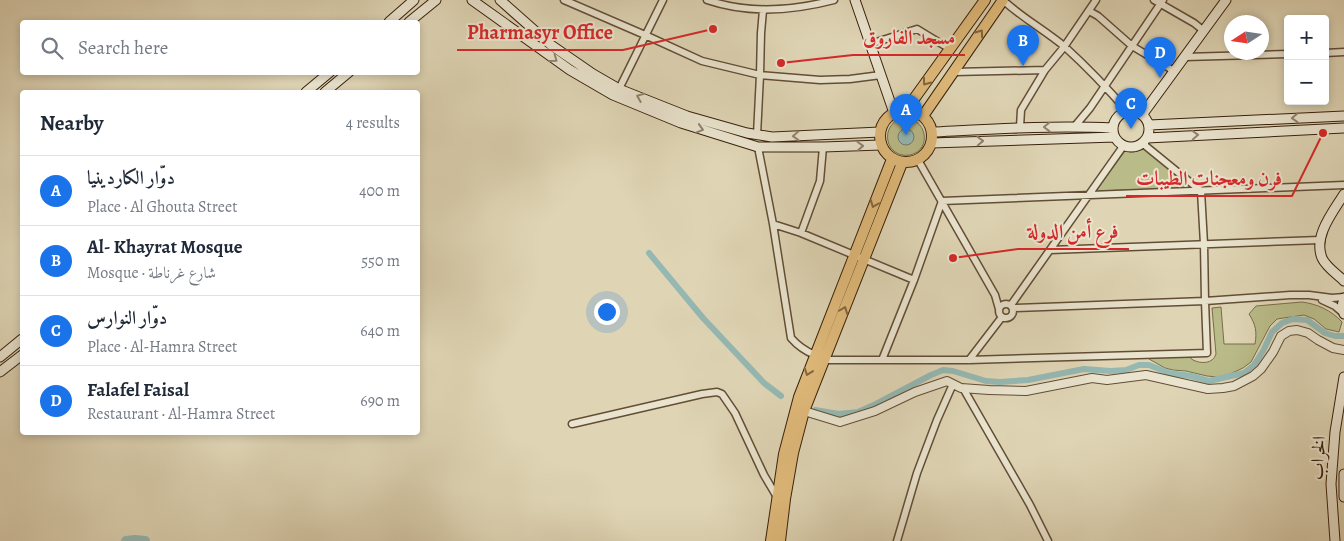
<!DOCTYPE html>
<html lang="en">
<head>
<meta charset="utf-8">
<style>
  :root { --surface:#fff; --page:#f6f6f7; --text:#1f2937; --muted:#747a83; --line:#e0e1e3; --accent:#1a73e8 }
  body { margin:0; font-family:Alegreya,Amiri,serif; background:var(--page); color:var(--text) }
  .controls { position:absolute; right:15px; top:15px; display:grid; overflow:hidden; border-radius:5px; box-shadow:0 2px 8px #0003 }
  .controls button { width:45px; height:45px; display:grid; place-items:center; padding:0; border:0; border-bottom:1px solid var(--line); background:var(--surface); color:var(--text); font:25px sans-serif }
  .compass { position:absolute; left:1224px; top:15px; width:45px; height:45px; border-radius:50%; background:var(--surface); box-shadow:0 2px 8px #0003; rotate:258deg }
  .you { position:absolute; left:606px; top:311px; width:18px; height:18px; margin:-12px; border:4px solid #fff; border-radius:50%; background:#1a73e8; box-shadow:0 0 0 8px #1a73e833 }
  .badge { display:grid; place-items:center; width:32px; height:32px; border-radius:50%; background:var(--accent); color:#fff; font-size:16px; font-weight:700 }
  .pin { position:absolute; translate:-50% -41px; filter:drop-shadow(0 1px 2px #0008) }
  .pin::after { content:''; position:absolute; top:26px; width:18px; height:15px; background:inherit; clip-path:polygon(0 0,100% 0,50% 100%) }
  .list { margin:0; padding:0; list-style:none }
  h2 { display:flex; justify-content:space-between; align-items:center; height:65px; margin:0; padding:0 20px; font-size:21px }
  h2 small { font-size:16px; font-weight:400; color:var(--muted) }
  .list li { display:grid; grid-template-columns:32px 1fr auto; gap:15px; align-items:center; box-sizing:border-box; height:70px; padding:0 20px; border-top:1px solid var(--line) }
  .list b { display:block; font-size:19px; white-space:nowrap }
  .list p { margin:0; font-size:16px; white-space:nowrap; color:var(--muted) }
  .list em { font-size:16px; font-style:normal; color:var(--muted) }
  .icon { flex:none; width:28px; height:28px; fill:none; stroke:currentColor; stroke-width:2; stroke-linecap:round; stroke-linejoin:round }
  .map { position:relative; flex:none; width:1344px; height:541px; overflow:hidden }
  .search { position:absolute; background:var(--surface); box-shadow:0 2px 8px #0003; left:20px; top:20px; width:400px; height:55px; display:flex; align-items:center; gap:12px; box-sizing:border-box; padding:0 18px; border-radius:5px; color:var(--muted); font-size:19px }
  .panel { position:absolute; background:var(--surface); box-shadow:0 2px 8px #0003; left:20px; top:90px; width:400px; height:345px; border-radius:5px }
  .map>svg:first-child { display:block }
</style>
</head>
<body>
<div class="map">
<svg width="1344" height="541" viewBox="0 0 1344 541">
  <rect width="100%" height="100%" fill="#dfd5b5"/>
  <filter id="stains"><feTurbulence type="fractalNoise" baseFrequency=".004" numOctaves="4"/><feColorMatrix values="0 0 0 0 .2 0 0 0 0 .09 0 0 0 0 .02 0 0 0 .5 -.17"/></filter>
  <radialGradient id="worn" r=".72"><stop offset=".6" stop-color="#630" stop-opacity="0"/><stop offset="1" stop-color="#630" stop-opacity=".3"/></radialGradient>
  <path fill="#b9bb88" stroke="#786e4a" d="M 902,118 C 927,116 933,150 910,155 C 886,159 878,126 902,118 Z
    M 1148,148 L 1188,188 L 1096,191 L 1125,151 L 1134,152 Z
    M 1302,302 C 1317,304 1331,310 1342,322 L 1339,332 L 1326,329 L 1314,319 L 1304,315 L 1277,319 L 1270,326 L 1251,362 L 1243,368 L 1230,374 L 1217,377 L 1207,376 L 1186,371 L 1173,370 L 1165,368 L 1149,359 L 1150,356 C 1158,356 1180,354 1186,355 C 1189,356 1190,358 1193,360 C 1201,364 1213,364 1216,354 L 1212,308 L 1221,307 L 1224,344 L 1255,344 C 1257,332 1256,325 1249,314 L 1256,306 Z"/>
  <path fill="#95b8b3" stroke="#707c70" d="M898 137a8 8 0 1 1 16 0a8 8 0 1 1-16 0Z"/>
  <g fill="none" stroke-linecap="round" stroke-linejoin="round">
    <path stroke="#95b8b3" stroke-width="6" d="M 649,253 L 703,318 L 764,383 L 781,396
      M 815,410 L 839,414 L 858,412 L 876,404 L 931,375 L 943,370 L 953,371 L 986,381 L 1000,382 L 1028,380 L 1084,369 L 1111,371 L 1126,370 L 1139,365 L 1149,365 L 1169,373 L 1191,376 L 1209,381 L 1244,373 L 1254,365 L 1263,351 L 1272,332 L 1282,323 L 1293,319 L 1307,320 L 1325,333 L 1335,336 L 1344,336"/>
    <path stroke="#95b8b3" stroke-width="10" d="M 126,541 L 135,540 L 145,541"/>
    <defs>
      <path id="minor" d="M 564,0 L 645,35 L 702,61 L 760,75 L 757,135
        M 707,0 C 748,14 792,11 834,0
        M 1003,0 C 1022,18 1045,30 1065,47 C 1087,67 1108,89 1127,111
        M 1154,0 L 1194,23 L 1204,31
        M 763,10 L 761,33 L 760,75 L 820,80 L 850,79 L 881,75
        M 1089,11 L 1098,16 L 1132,46 L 1174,71
        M 870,44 L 917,29 L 950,49
        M 1325,53 L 1344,52
        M 1185,57 L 1288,54
        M 954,72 L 1045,70
        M 619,89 L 663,0
        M 1075,126 L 1090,108 L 1163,0
        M 1020,127 L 1021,110 L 1045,70 L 1064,47 L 1096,0
        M 758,147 L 773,224 L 791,338 C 798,346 805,351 815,355
        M 918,160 L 995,295 L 999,309
        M 773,224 L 801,233 L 914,280
        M 801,233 L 820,181 L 823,147
        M 1050,250 L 1320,240
        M 1322,300 L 1335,306 L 1343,313
        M999 311a7 7 0 1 1 14 0a7 7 0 1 1-14 0Z
        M 1011,305 L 1124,145
        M 1013,308 L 1205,301 L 1204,244 L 1201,191 L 1142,143
        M 824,360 L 969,360 L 1207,353 L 1205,301 L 1290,295 L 1309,295 L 1332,298 L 1344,297
        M 882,360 L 914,280 L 942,201 L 1344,185
        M 969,360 L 1002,317
        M 963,388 L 1030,505 L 1048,541
        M 572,424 L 702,394 L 717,392 L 722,394 L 735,413 L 764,475 L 777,497
        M 897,541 L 917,473 L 937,420 L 953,384"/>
      <path id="tertiary" d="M 804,411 L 840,422 L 875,411 L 915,392 L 947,381 L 961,388 L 989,390 L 1026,391 L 1092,378 L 1107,380 L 1146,375 L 1208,389 L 1223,388 L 1234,386 L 1253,376 L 1261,369 L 1273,352 L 1281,336 L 1289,331 L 1297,330 L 1308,333 L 1318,340 L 1333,348 L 1344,350"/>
      <path id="secondary" d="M 472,0 L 570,70 L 613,95 L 681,123 L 758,147 L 823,147 L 881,145
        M 500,0 L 551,45 L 593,74 L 619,89 L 687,116 L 747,133 L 772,137 L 880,132
        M 855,0 L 894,113
        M 389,22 L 414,0
        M 409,22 L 436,0
        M 306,92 L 330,72
        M 325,92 L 349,72
        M1113 129a18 18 0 1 1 36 0a18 18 0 1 1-36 0Z
        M 1142,115 L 1226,0
        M 1149,125 L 1344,116
        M 932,132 C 992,129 1053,125 1113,128
        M 1147,138 L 1344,128
        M 931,143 L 1115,137
        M 1344,194 C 1333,212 1313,236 1322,258 C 1326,267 1337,274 1344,281
        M 1344,298 L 1342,306 L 1344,314
        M 0,357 L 22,339
        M 0,372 L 22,355
        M 1344,474 L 1344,497
        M 1335,541 L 1331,484 L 1335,432 L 1344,377"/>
      <path id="primary" d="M880 136a26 26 0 1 1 52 0a26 26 0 1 1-52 0Z
        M 906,110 L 985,0
        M 923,116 L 1003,0
        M 771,541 L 784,454 L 799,397 L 892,159
        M 780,541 L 785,499 L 793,453 L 804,411 L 902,163"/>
    </defs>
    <use href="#minor" stroke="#624e36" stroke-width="9"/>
    <use href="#tertiary" stroke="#624e36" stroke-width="10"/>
    <use href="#secondary" stroke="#38210b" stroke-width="11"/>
    <use href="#primary" stroke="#38210b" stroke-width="12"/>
    <use href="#minor" stroke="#eae4cf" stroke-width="6"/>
    <use href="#tertiary" stroke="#eae4cf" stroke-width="8"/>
    <use href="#secondary" stroke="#eae4cf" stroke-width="9"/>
    <use href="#primary" stroke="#e0ba7a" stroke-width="10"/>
  </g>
  <defs><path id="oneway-chevron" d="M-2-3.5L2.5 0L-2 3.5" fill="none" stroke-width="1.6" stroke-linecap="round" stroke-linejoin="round" transform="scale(1.25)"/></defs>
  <g stroke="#84663d">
    <use href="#oneway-chevron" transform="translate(980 33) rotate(-55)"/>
    <use href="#oneway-chevron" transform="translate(926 82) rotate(126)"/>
    <use href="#oneway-chevron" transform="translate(874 204) rotate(111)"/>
    <use href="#oneway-chevron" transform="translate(844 310) rotate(-69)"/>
    <use href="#oneway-chevron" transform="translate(808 372) rotate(110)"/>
  </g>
  <g stroke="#91826d">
    <use href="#oneway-chevron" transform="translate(554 59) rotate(36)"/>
    <use href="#oneway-chevron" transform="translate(640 97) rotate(-158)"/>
    <use href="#oneway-chevron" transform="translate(1295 118) rotate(177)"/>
    <use href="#oneway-chevron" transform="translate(1047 127) rotate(179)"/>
    <use href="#oneway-chevron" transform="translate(700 129) rotate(17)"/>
    <use href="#oneway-chevron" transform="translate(1195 135) rotate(-3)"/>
    <use href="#oneway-chevron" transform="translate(796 136) rotate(177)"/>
    <use href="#oneway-chevron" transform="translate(980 141) rotate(-2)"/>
    <use href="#oneway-chevron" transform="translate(860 146) rotate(-2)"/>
  </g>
  <g text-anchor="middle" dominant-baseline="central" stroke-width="4" stroke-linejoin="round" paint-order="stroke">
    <g font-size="19" fill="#38210b" stroke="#eae4cf">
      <text transform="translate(1318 458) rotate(-86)">الخراب</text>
    </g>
  </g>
  <path fill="none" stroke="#d62828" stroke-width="2" d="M713 29L623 50H457M781 63L853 55H965M1323 133L1292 196H1126M953 258L1018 249H1129"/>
  <g fill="#d62828" stroke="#eae4cf" stroke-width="2">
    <circle cx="713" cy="29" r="5"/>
    <circle cx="781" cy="63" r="5"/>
    <circle cx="1323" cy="133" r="5"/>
    <circle cx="953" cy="258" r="5"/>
  </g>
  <g font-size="20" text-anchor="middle" font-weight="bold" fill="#d62828" stroke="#eae4cf" stroke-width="4" stroke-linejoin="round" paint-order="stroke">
    <text x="540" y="39">Pharmasyr Office</text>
    <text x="909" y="44">مسجد الفاروق</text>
    <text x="1209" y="185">فرن ومعجنات الطيبات</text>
    <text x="1073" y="238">فرع أمن الدولة</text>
  </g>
  <rect width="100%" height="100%" filter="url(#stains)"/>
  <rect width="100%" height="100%" fill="url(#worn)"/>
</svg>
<div class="controls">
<button>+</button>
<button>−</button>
</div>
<svg class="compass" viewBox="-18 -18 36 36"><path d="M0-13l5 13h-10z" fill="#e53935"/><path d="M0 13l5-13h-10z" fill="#747a83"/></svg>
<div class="you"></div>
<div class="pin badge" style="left:906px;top:135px">A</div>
<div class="pin badge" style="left:1023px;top:66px">B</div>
<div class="pin badge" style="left:1131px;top:129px">C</div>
<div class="pin badge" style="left:1160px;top:78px">D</div>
<div class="search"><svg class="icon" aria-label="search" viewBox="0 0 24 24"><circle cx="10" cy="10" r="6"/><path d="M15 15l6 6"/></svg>Search here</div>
<section class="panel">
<h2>Nearby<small>4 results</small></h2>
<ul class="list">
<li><span class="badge">A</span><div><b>دوّار الكاردينيا</b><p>Place · Al Ghouta Street</p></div><em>400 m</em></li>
<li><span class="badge">B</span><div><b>Al- Khayrat Mosque</b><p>Mosque · شارع غرناطة</p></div><em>550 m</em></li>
<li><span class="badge">C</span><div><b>دوّار النوارس</b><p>Place · Al-Hamra Street</p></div><em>640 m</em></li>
<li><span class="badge">D</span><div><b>Falafel Faisal</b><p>Restaurant · Al-Hamra Street</p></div><em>690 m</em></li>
</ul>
</section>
</div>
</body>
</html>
